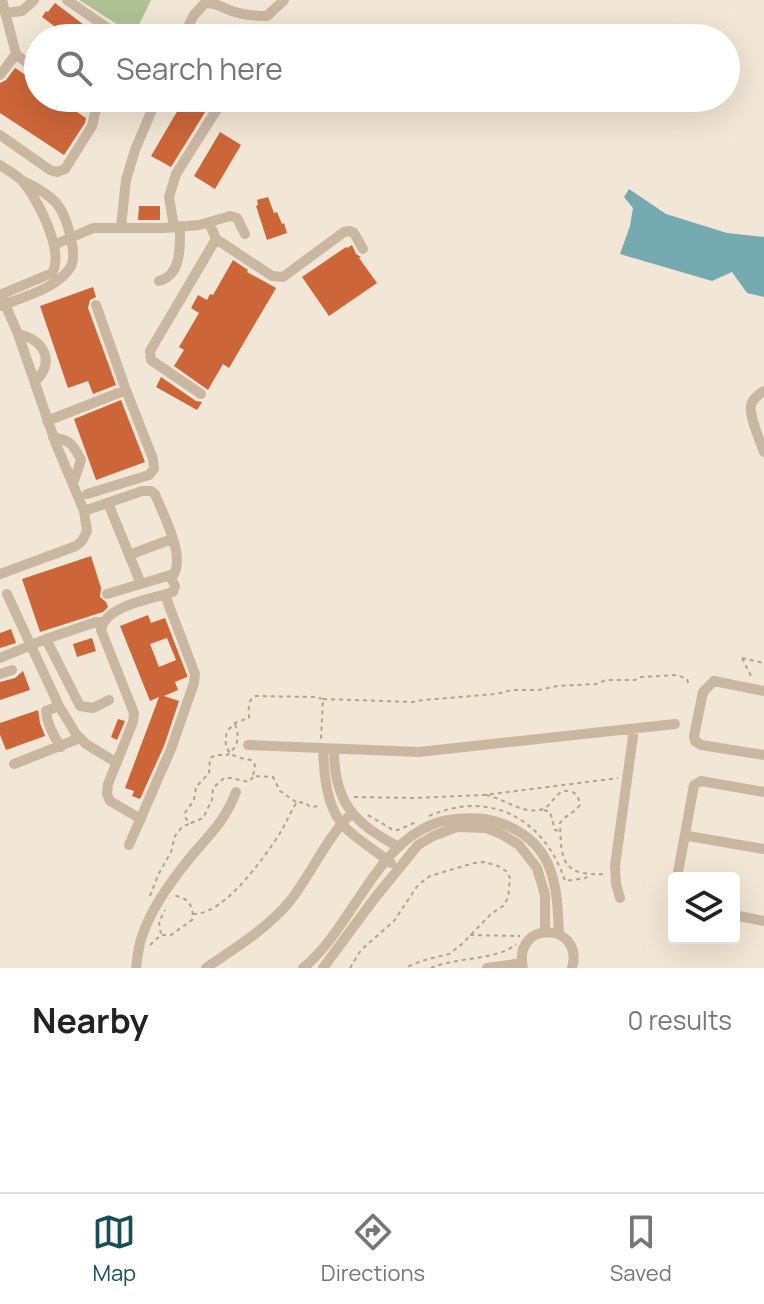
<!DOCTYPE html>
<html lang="en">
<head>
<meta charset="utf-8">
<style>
  :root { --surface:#fff; --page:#f2f2f2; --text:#222; --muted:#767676; --line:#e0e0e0; --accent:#184f57 }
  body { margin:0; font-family:Manrope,sans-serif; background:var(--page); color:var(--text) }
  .controls { position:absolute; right:24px; bottom:24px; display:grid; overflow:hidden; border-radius:8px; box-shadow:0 8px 32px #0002 }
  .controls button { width:72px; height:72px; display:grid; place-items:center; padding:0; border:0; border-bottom:2px solid var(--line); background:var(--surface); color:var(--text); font:40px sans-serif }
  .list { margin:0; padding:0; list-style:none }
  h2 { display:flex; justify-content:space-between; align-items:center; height:104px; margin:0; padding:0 32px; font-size:34px }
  h2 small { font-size:26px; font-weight:400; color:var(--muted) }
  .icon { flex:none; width:44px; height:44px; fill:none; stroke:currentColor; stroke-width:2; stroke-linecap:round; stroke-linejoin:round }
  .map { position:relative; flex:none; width:764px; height:968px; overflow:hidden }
  .search { position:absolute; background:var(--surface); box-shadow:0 8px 32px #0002; left:24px; right:24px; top:24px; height:88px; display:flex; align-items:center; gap:20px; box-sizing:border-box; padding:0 28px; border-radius:44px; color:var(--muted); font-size:30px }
  .sheet { height:224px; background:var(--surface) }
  nav { display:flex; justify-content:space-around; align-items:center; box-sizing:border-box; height:112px; border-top:2px solid var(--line); background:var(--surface); font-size:22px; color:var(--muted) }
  nav a { display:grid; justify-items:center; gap:4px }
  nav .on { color:var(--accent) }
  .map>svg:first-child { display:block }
</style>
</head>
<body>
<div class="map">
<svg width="764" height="968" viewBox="0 0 764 968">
  <rect width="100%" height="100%" fill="#f2e6d6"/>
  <path fill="#b0c196" d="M 79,0 L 151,0 L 134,35 Z"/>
  <path fill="#74aab0" d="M 629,189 L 666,214 L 727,233 L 764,237 L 764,297 L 747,293 L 732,272 L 712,281 L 620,254 L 630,226 L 633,208 L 624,197 Z"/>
  <path fill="#cc6639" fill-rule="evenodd" d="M 55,3 L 92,31 L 103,38 L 70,38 L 42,17 L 46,11 L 48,12 Z
    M 15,68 L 38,83 L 38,98 L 56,98 L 86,118 L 85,123 L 64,155 L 0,113 L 0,83 L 6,80 Z
    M 185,98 L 207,98 L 212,101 L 171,167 L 151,156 Z
    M 220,132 L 241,145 L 215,189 L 194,176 Z
    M 268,197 L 274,213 L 277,212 L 282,224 L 284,223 L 287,233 L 267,240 L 256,206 L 258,205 L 257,200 Z
    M 139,206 L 160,206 L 160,220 L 138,220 Z
    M 352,245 L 356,254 L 361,257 L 359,258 L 377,283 L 329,316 L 302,277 L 346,247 L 347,248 Z
    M 233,260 L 248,270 L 247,272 L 276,288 L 229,368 L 223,364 L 208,390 L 174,366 L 184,350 L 179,347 L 199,313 L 191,308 L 198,295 L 207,300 L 210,294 L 213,295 Z
    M 93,287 L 96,297 L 90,300 L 88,308 L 116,385 L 93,394 L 88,381 L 68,388 L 40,306 Z
    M 161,377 L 196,401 L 202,402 L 197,410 L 156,387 Z
    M 121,400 L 145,462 L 96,480 L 74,419 Z
    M 91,556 L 101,588 L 100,597 L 106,602 L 108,607 L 103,612 L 40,632 L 22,579 Z
    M 148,615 L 151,623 L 165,618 L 187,675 L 187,677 L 175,682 L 178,690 L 164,696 L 179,701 L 164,746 L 140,799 L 132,796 L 134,791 L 125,788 L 159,697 L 150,701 L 120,626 ZM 167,638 L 176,660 L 159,667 L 150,644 Z
    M 11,629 L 16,643 L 0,648 L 0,633 Z
    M 92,638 L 96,651 L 77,657 L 73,644 Z
    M 23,671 L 30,690 L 0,700 L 0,682 L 15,678 Z
    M 38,710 L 40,723 L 45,736 L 6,750 L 0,735 L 0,723 Z
    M 118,719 L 125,721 L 117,740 L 111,737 Z"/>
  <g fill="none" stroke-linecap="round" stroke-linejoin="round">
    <path stroke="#b6a18c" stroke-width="2" stroke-dasharray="4 4" stroke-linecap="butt" d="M 742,658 L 752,678
      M 742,658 L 764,663
      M 323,699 L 413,702 L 423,700 L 496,694 L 512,690 L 539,690 L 557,686 L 596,684 L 606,680 L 635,680 L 641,677 L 677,675 L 687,679 L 689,686
      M 235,724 C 240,737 238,747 227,755 L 216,755 L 210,758 L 209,773 L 196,787 L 194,800 L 185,813 L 186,819 L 191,823 L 203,818 L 212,800 L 213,788 L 224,778 L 231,778 L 249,782 L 253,777
      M 486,795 C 503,798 525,816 543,809 C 553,805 556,789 569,791 C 577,792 579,799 580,805 C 574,813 566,815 560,823 C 561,863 563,876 606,874
      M 354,797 L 414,798 L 484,795 L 618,778
      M 296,802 L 280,791 L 273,777 L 253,776 L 255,765 L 251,760 C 232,757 222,753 227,731 L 235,723 L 249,718 C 249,709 247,699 256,696 L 316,697 L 323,699 L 321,739
      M 544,810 L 550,812 L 555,830 L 559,831
      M 368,815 L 393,830 L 398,830 L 416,822
      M 429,816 C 490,789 545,819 565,881 L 586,878 L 588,875
      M 150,896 L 158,875 L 171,852 L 175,836 L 182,827 L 191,823
      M 193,914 C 225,915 266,855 282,830 C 287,821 291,811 297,802 L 306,803 L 310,807 L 321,806
      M 162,935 L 171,935 L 192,920 C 195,908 188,897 175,896
      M 470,935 L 520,936
      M 150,945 L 161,935 L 159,922 L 165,910
      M 350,968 L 361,950 L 394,921 L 418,885 L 430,876 L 474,863 L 484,862 L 498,866 L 506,871 L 510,878 L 508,898 L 503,906 L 491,914 L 462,944 L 449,954 L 421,961 L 405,968
      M 431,968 C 455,957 500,960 516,944"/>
    <path stroke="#cab7a2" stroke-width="10" d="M 2,0 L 16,54 L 38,72
      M 67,0 L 122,38
      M 5,13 L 22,11 L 34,0
      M 208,37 L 210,38
      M 182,38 L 194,15 L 205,3 C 217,3 221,7 232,11 C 243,15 255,16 267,16 L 284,0
      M 0,75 L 16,54
      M 78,98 L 96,109 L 104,98
      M 0,135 L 50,170 L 57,172 L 65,169 L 92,126 L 96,109
      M 0,165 C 7,170 15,174 21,180 C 37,196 65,252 52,273 L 0,295
      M 209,222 L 216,239 L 272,276 L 283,277 L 344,232 L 349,231 L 354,233 L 363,249
      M 121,227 L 126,180 L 135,150 L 157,98
      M 174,227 L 169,197 L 176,174 L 224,98
      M 54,245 L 93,228 L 164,228 L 199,225 L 230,216 L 237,218 L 245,234
      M 159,281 C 182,275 180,246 180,226
      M 0,306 C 23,297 56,289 70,268 C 79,255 66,215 57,204 C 48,193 33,186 21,180
      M 18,334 C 44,340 56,361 35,382
      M 764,391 C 758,395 752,399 751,406 C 749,416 760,441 764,452
      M 201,394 L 151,360 L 150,351 L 216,239
      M 47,421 L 126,390
      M 53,437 C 71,441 73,444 81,460 L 73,484
      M 87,494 L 149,475 L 154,469 L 153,459 L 126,390 L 96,305
      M 108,503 L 141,584
      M 84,511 L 142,491 L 151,491 L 155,494 C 163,515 185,554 174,574 L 107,594
      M 129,555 L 172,539
      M 0,574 L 76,546 L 82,541 L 87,531 L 84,511 L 56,444 L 18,334 L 1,295
      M 7,594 L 59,706 L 76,734 L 86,744 L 117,763
      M 46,639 L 80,706 L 93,708 L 109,700
      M 0,658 L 46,639 L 96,622 L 102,622
      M 0,674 L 12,670
      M 764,691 L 714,681 L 703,692 L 694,736 L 695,741 L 701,745 L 764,755
      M 59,706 L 46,711 C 47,724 54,737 61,747
      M 248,745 L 419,752 L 675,724
      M 323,749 C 324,773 326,803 341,823 C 351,836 378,852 391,863
      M 334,750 C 334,801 353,823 397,846
      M 14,764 L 80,738
      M 141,819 L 110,801 L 107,794 L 108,784 L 133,722 L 134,713 L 101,630 C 105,605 152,599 173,592 L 175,586 L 170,575
      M 686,833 L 688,836 L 764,849
      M 129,845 L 171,749 L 194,683 L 195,674 L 165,595
      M 677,878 L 694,785 L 701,781 L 764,792
      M 620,898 L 616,884 L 615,866 L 634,729
      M 734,915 L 764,921
      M 136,968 C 137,960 138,951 140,943 C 148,912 173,878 194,853 C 213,831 225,820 236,792
      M 206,968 C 235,948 267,929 290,901 C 312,873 326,838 352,813
      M 303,968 C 356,926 380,826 455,819 C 475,817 490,818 508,826 C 556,847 557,889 559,934
      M 323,968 L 374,899 L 418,845 L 433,836 L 457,827 L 486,828 L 503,835 L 519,845 L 537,868 L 545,895 L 545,932
      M 487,968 L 522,963
      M 523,968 C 512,919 585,922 572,968"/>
  </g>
</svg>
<div class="controls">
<button><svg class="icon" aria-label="layers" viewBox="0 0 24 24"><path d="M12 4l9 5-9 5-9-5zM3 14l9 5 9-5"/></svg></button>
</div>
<div class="search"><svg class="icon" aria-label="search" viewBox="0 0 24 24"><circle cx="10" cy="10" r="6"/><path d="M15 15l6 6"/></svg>Search here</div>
</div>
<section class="sheet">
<h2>Nearby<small>0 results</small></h2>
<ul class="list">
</ul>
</section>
<nav>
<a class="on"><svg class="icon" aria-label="map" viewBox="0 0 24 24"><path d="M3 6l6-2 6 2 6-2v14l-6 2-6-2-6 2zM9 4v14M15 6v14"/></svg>Map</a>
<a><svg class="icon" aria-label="directions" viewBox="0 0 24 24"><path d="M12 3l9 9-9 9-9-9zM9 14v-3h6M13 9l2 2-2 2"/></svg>Directions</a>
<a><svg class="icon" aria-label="saved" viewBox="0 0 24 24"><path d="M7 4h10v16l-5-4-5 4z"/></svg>Saved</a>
</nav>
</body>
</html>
